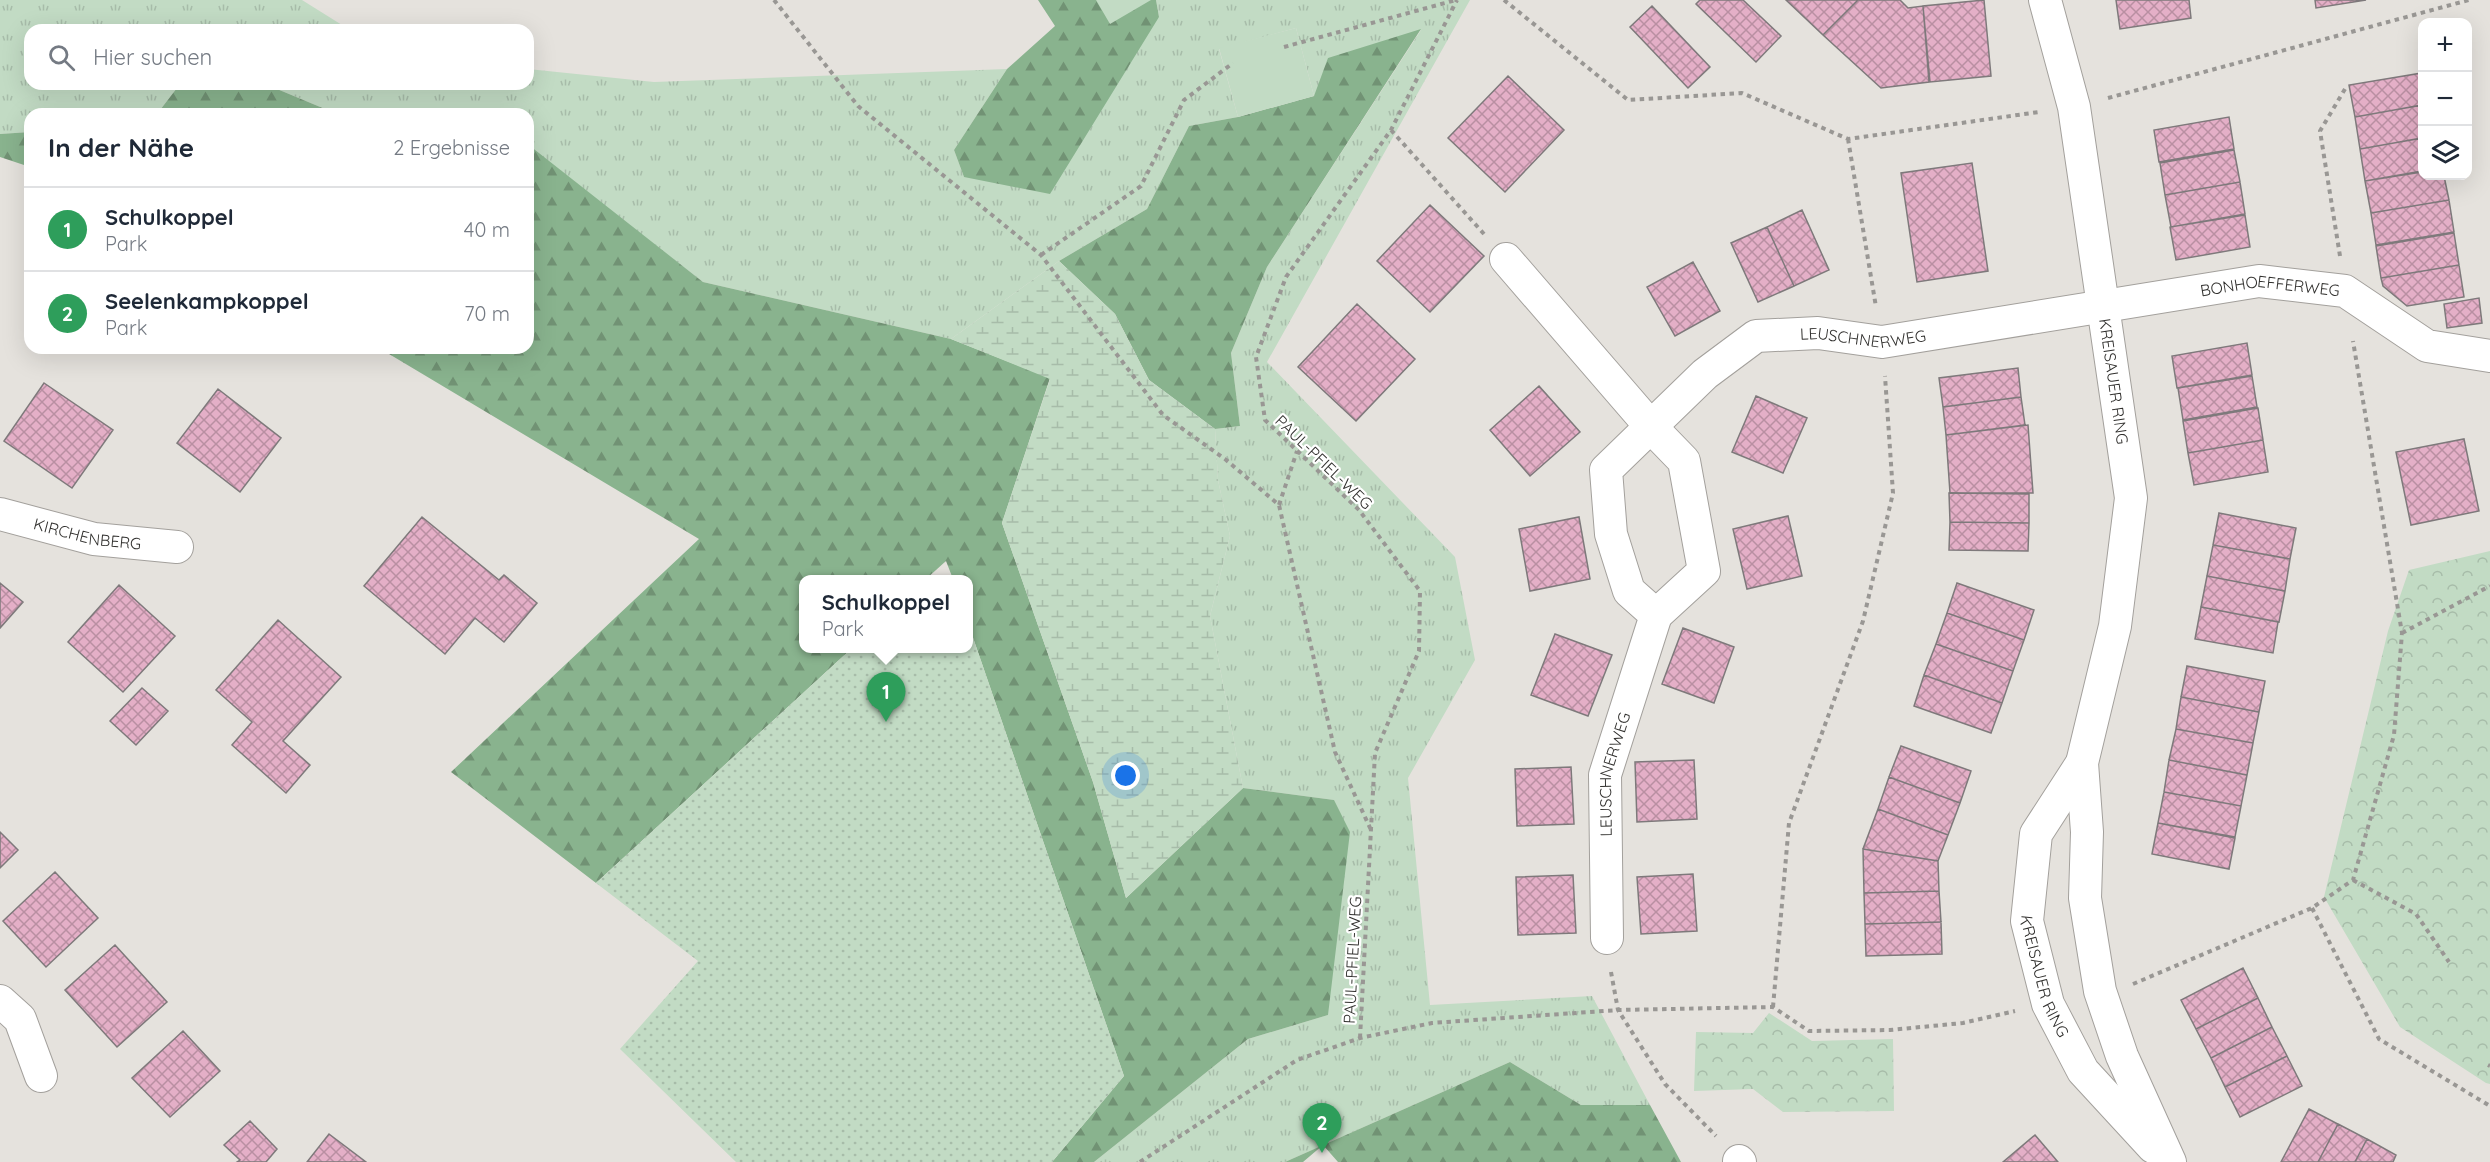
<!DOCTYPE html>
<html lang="de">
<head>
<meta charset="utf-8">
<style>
  :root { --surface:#fff; --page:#f6f6f7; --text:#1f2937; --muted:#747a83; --line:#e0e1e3; --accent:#0f766e }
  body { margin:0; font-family:Quicksand,sans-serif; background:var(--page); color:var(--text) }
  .controls { position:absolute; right:18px; top:18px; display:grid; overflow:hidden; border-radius:12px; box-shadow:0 6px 24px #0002 }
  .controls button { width:54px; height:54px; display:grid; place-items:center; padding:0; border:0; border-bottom:2px solid var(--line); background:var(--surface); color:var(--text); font:30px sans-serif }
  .you { position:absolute; left:1126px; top:776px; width:21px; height:21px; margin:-15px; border:4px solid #fff; border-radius:50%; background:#1a73e8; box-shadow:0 0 0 9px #1a73e833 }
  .badge { display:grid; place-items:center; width:39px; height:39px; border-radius:50%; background:var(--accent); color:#fff; font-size:20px; font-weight:700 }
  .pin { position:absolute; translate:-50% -50px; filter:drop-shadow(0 2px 3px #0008) }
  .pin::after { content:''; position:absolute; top:32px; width:21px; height:18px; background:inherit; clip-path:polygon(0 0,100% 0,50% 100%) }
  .popup { position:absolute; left:799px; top:575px; width:174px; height:78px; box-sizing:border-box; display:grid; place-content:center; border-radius:12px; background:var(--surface); filter:drop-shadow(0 2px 4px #0005); font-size:20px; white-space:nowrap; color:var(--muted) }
  .popup b { font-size:22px; color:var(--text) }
  .popup::after { content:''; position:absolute; left:50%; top:100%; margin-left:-12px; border:12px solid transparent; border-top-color:var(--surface) }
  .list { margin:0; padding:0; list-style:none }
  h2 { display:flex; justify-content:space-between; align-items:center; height:78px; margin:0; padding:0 24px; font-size:26px }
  h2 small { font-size:20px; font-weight:400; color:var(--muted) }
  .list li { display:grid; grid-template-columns:39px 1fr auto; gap:18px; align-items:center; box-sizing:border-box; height:84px; padding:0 24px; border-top:2px solid var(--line) }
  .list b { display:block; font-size:22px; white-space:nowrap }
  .list p { margin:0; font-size:20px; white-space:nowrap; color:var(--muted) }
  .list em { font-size:20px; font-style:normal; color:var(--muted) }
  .icon { flex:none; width:33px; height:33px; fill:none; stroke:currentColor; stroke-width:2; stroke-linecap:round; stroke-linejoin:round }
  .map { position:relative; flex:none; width:2490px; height:1162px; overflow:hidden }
  .search { position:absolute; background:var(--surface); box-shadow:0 6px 24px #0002; left:24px; top:24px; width:510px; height:66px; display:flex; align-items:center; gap:15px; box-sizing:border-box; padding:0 21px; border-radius:18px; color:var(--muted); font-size:22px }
  .panel { position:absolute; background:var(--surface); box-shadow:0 6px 24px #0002; left:24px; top:108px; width:510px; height:246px; border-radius:18px }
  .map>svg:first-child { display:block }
</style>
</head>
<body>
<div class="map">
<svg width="2490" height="1162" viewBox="0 0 2490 1162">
  <defs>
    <pattern id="grass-tufts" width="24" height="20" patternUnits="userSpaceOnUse" patternTransform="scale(1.5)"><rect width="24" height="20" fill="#c2dbc4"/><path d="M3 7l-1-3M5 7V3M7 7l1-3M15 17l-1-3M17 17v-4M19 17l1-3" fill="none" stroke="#a7bca9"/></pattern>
    <pattern id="forest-firs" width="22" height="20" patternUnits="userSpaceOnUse" patternTransform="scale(1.5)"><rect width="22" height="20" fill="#89b38e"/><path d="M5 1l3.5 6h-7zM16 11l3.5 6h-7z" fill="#719274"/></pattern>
    <pattern id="wetland-marsh" width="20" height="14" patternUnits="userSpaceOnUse" patternTransform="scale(1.5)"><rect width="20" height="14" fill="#c2dbc4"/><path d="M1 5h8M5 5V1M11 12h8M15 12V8" fill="none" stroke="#a7bca9"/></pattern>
    <pattern id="park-crowns" width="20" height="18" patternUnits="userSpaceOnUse" patternTransform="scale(1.5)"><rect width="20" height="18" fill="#c2dbc4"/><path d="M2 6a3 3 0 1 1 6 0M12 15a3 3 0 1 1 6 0" fill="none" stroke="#a7bca9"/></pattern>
    <pattern id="garden-dots" width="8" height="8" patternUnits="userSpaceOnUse" patternTransform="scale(1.5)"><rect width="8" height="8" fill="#c2dbc4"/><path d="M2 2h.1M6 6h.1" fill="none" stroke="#a7bca9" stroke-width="1.8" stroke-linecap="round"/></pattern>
    <pattern id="building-cross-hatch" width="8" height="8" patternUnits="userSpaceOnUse" patternTransform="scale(1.5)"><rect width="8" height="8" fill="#e4afc7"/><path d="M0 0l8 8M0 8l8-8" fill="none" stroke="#b98fa2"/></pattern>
  </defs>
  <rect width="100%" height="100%" fill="#e5e2dd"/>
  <path fill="url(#grass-tufts)" d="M 0,0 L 302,0 L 350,30 L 30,30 L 30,84 L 180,84 L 157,114 L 30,114 L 30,132 L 0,134 Z
    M 1156,0 L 1470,0 L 1267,362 L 1455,557 L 1475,660 L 1408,778 L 1430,1005 L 1592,996 L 1650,1105 L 1581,1105 L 1510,1062 L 1285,1162 L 1094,1162 L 1248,1039 L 1328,1015 L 1334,800 L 1243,788 L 1210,616 L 1230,536 L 1218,480 L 1215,429 L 1240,426 L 1231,353 L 1267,267 L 1421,30 L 1314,96 L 1296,28 L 1219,49 L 1238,117 L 1189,126 L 1147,209 L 1059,261 L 951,339 L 703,282 L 528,147 L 528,114 L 337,114 L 265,84 L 528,84 L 528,69 L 654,82 L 1007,69 L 954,150 L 964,177 L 1159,17 Z"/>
  <path fill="url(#forest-firs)" d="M 1038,0 L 1156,0 L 1159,17 L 1050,194 L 964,177 L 954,150 L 1007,69 L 1055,26 Z
    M 1421,29 L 1267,267 L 1231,353 L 1240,426 L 1215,429 L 1149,380 L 1115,314 L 1059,261 L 1147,209 L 1189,126 L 1238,117 L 1314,96 L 1328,58 Z
    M 180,84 L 265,84 L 337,114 L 157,114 Z
    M 30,132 L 30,167 L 0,157 L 0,134 Z
    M 530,146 L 703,282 L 951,339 L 1050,378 L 1002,523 L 1093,782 L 1126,898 L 1243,788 L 1334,800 L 1350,832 L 1328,1015 L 1248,1039 L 1094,1162 L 1052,1162 L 1124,1076 L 969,626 L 968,580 L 953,579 L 946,561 L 926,579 L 804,580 L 804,648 L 851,649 L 596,883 L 451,772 L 699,539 L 379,348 L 528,348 Z
    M 1510,1062 L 1581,1105 L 1650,1105 L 1681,1162 L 1338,1162 L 1323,1145 L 1303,1162 L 1285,1162 Z"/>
  <path fill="url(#wetland-marsh)" d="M 1059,261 L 1115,314 L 1149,380 L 1215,429 L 1218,480 L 1230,536 L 1210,616 L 1243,788 L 1126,898 L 1093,782 L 1002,523 L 1050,379 L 951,339 Z"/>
  <path fill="url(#park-crowns)" d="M 2490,551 L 2490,1084 L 2486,1083 L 2400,1027 L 2324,897 L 2388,631 L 2409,570 Z
    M 1769,1013 L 1812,1041 L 1893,1039 L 1894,1111 L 1783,1112 L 1753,1089 L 1694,1091 L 1696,1032 L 1753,1033 Z"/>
  <path fill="url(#garden-dots)" d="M 969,626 L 1124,1076 L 1052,1162 L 736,1162 L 620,1049 L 698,961 L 596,883 L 851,649 L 968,648 Z"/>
  <path fill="#c2dbc4" d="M 1096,0 L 1151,0 L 1110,24 Z
    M 1296,28 L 1314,96 L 1238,117 L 1219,48 Z"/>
  <path fill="url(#building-cross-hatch)" stroke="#7e797b" stroke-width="1.5" d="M 1700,0 L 1743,0 L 1781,36 L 1756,62 L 1696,4 Z
    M 1786,0 L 1858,0 L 1823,35 Z
    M 1858,0 L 1900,0 L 1908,8 L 1923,6 L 1929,82 L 1881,88 L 1823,35 Z
    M 1984,0 L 1991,76 L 1930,82 L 1923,6 Z
    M 2116,0 L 2189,0 L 2191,18 L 2120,29 Z
    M 2315,0 L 2366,0 L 2316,8 Z
    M 1652,6 L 1710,67 L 1688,88 L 1630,27 Z
    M 2422,73 L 2422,105 L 2355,117 L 2349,85 Z
    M 1508,76 L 1564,130 L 1505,192 L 1448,138 Z
    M 2422,105 L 2422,138 L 2360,149 L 2355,117 Z
    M 2229,117 L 2234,149 L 2159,162 L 2154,130 Z
    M 2422,138 L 2422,171 L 2365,181 L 2360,149 Z
    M 2234,150 L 2240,182 L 2165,195 L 2160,163 Z
    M 1972,163 L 1988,271 L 1917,282 L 1901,173 Z
    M 2422,172 L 2422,176 L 2444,176 L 2449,200 L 2371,213 L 2365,181 Z
    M 2240,182 L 2245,214 L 2171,227 L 2165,195 Z
    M 2449,200 L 2454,232 L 2376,245 L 2371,213 Z
    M 1430,205 L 1484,256 L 1430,312 L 1377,261 Z
    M 1802,210 L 1829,270 L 1794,286 L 1767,227 Z
    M 2245,215 L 2250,247 L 2176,260 L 2170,227 Z
    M 1767,227 L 1794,286 L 1758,302 L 1731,243 Z
    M 2454,233 L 2459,265 L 2381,278 L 2376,246 Z
    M 1693,262 L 1720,311 L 1675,336 L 1647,287 Z
    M 2459,265 L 2464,297 L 2407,306 L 2383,286 L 2381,278 Z
    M 2479,298 L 2482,323 L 2447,328 L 2444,304 Z
    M 1357,304 L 1415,359 L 1356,421 L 1298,367 Z
    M 2247,343 L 2252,375 L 2177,388 L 2172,356 Z
    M 2018,368 L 2021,397 L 1943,407 L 1939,378 Z
    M 2252,376 L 2257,407 L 2183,420 L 2178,388 Z
    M 44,383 L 113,430 L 72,488 L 4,441 Z
    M 1539,386 L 1580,432 L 1530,476 L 1490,430 Z
    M 218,389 L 281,438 L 240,492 L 177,443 Z
    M 1756,396 L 1807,418 L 1783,473 L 1732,452 Z
    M 2021,397 L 2025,425 L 1946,435 L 1943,407 Z
    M 2258,408 L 2263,440 L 2188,453 L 2183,421 Z
    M 2028,425 L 2033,493 L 1950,493 L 1946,435 Z
    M 2464,439 L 2479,511 L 2411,525 L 2396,452 Z
    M 2263,440 L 2268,472 L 2194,485 L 2188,453 Z
    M 1949,493 L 2029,494 L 2029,523 L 1950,522 Z
    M 2219,513 L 2296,528 L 2290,559 L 2213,545 Z
    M 1788,516 L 1802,576 L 1747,589 L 1733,529 Z
    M 422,517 L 499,580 L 504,575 L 537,603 L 504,642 L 475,618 L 445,654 L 364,586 Z
    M 1579,517 L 1590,579 L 1530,591 L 1519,529 Z
    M 1950,522 L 2029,523 L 2028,551 L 1949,550 Z
    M 2213,545 L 2290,559 L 2285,591 L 2207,576 Z
    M 2207,576 L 2285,591 L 2279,622 L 2201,607 Z
    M 0,583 L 23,602 L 0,628 Z
    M 1957,583 L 2034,610 L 2024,640 L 1947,613 Z
    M 119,585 L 175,636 L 123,692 L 68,642 Z
    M 2201,607 L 2278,622 L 2273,653 L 2195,639 Z
    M 1947,613 L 2024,640 L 2013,671 L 1936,644 Z
    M 278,620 L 341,677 L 283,741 L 310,765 L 286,793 L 232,745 L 252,722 L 216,690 Z
    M 1683,628 L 1734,647 L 1714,703 L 1662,684 Z
    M 1555,634 L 1612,655 L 1588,716 L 1531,695 Z
    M 1936,644 L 2013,671 L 2002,703 L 1924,675 Z
    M 2187,666 L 2265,681 L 2259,712 L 2181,697 Z
    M 1924,675 L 2002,703 L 1991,733 L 1914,706 Z
    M 142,688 L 168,711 L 136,745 L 110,721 Z
    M 2181,697 L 2259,712 L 2253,743 L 2176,729 Z
    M 2176,729 L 2253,743 L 2247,775 L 2169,760 Z
    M 1901,746 L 1971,771 L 1960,803 L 1889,777 Z
    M 1694,760 L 1697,819 L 1637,822 L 1635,762 Z
    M 2169,760 L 2247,775 L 2241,806 L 2164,792 Z
    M 1571,767 L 1574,824 L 1517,826 L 1515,769 Z
    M 1889,777 L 1960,803 L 1948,835 L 1878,809 Z
    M 2164,792 L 2241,806 L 2235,837 L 2158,823 Z
    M 1878,809 L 1948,835 L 1938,861 L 1863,849 Z
    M 2158,823 L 2235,838 L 2229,869 L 2152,854 Z
    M 0,832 L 18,850 L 0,868 Z
    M 1863,849 L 1938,861 L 1939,891 L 1864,893 Z
    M 55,872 L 98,918 L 46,967 L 3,921 Z
    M 1693,874 L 1697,931 L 1641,934 L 1637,877 Z
    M 1573,875 L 1576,933 L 1518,935 L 1516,877 Z
    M 1939,891 L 1941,922 L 1865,924 L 1864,893 Z
    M 1941,922 L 1942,954 L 1866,956 L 1865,924 Z
    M 115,945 L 167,1002 L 117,1047 L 65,990 Z
    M 2243,968 L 2258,998 L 2196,1029 L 2181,1000 Z
    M 2258,998 L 2272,1027 L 2211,1058 L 2196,1029 Z
    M 2272,1027 L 2287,1056 L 2225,1087 L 2211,1058 Z
    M 183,1031 L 220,1071 L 170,1117 L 132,1078 Z
    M 2287,1056 L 2302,1086 L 2240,1117 L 2225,1087 Z
    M 2309,1109 L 2338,1124 L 2318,1162 L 2281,1162 Z
    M 250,1121 L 277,1149 L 266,1162 L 237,1162 L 240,1160 L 224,1145 Z
    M 2338,1124 L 2367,1139 L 2355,1162 L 2318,1162 Z
    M 329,1134 L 366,1162 L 307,1162 Z
    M 2035,1135 L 2058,1162 L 2003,1162 Z
    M 2367,1139 L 2396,1155 L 2393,1162 L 2355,1162 Z"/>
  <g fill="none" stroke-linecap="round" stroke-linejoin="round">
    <defs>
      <g id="minor">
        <path id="s1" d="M 2045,0 L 2074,107 L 2131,498 L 2115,626 L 2082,763 L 2087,832 L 2085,898 L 2100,991 L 2122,1056 L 2170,1162"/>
        <path d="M 1506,259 L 1652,428 L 1684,461 L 1704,571 L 1656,615"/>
        <path id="s2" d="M 0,514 L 94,539 L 177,547"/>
        <path id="s3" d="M 2082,763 L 2036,834 L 2027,921 L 2048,1004 L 2083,1071 L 2153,1147"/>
        <path id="s4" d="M 1607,938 L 1605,775 L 1656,615 L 1629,591 L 1611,534 L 1606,470 L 1705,374 L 1756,336 L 1818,333 L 1882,342 L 2259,281 L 2345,291 L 2427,346 L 2490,356"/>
        <path d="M 0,1001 L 20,1019 L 41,1076"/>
        <path d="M 1739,1161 L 1740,1162"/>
      </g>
    </defs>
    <use href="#minor" stroke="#a3a09c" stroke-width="34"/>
    <path stroke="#999794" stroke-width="4" stroke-dasharray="4.5 4.5" stroke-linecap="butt" d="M 774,0 L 858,106 L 1041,255 L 1163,415 L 1225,459 L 1279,505 L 1335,752 L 1371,830
      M 1504,0 L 1628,100 L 1742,93 L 1848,139 L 2039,112
      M 1284,47 L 1456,0
      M 2108,98 L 2469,0
      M 1391,130 L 1484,234
      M 1848,139 L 1876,307
      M 1041,255 L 1141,186 L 1184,100 L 1233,63
      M 2340,256 L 2320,131 L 2345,89
      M 1279,505 L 1297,451
      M 2402,633 L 2490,586
      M 2353,880 L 2416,914 L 2449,962
      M 2312,908 L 2379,1039 L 2490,1106
      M 1611,972 L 1618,1010 L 1665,1084 L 1716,1136
      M 2133,984 L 2312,908 L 2353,880 L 2394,735 L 2402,633 L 2353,341
      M 1773,1007 L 1789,823 L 1863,621 L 1893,493 L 1885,376
      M 1360,1038 L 1375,753 L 1419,651 L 1420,591 L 1359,510 L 1265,420 L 1256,357 L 1286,277 L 1391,130 L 1457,0
      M 2488,1065 L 2490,1066
      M 1140,1162 L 1297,1060 L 1360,1038 L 1432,1023 L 1618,1010 L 1773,1007 L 1809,1031 L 1890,1030 L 1963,1023 L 2015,1011"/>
    <use href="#minor" stroke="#fff" stroke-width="32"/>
  </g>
  <g text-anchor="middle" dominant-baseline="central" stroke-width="4.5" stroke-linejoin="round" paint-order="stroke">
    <g font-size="16" fill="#31302e" stroke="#fff">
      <text stroke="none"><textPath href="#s4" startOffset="1212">BONHOEFFERWEG</textPath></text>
      <text stroke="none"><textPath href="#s4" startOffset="800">LEUSCHNERWEG</textPath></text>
      <text stroke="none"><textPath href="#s1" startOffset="388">KREISAUER RING</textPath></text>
      <text transform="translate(1324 462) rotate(44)">PAUL-PFIEL-WEG</text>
      <text stroke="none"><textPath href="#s2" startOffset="90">KIRCHENBERG</textPath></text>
      <text stroke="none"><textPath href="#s4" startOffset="165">LEUSCHNERWEG</textPath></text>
      <text transform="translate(1352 960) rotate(-87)">PAUL-PFIEL-WEG</text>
      <text stroke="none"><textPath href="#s3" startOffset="230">KREISAUER RING</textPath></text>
    </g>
  </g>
</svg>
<div class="controls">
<button>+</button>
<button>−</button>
<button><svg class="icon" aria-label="layers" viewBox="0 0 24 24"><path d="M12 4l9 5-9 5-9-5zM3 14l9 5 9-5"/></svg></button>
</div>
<div class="you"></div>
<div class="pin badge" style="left:886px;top:722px;background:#2e9e5b">1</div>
<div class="popup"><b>Schulkoppel</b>Park</div>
<div class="pin badge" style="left:1322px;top:1153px;background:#2e9e5b">2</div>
<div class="search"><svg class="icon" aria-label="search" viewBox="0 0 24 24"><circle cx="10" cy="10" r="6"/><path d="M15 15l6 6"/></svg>Hier suchen</div>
<section class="panel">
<h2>In der Nähe<small>2 Ergebnisse</small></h2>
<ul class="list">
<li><span class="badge" style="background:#2e9e5b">1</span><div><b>Schulkoppel</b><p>Park</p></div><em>40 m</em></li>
<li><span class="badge" style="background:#2e9e5b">2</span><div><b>Seelenkampkoppel</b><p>Park</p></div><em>70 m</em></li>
</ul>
</section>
</div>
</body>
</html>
